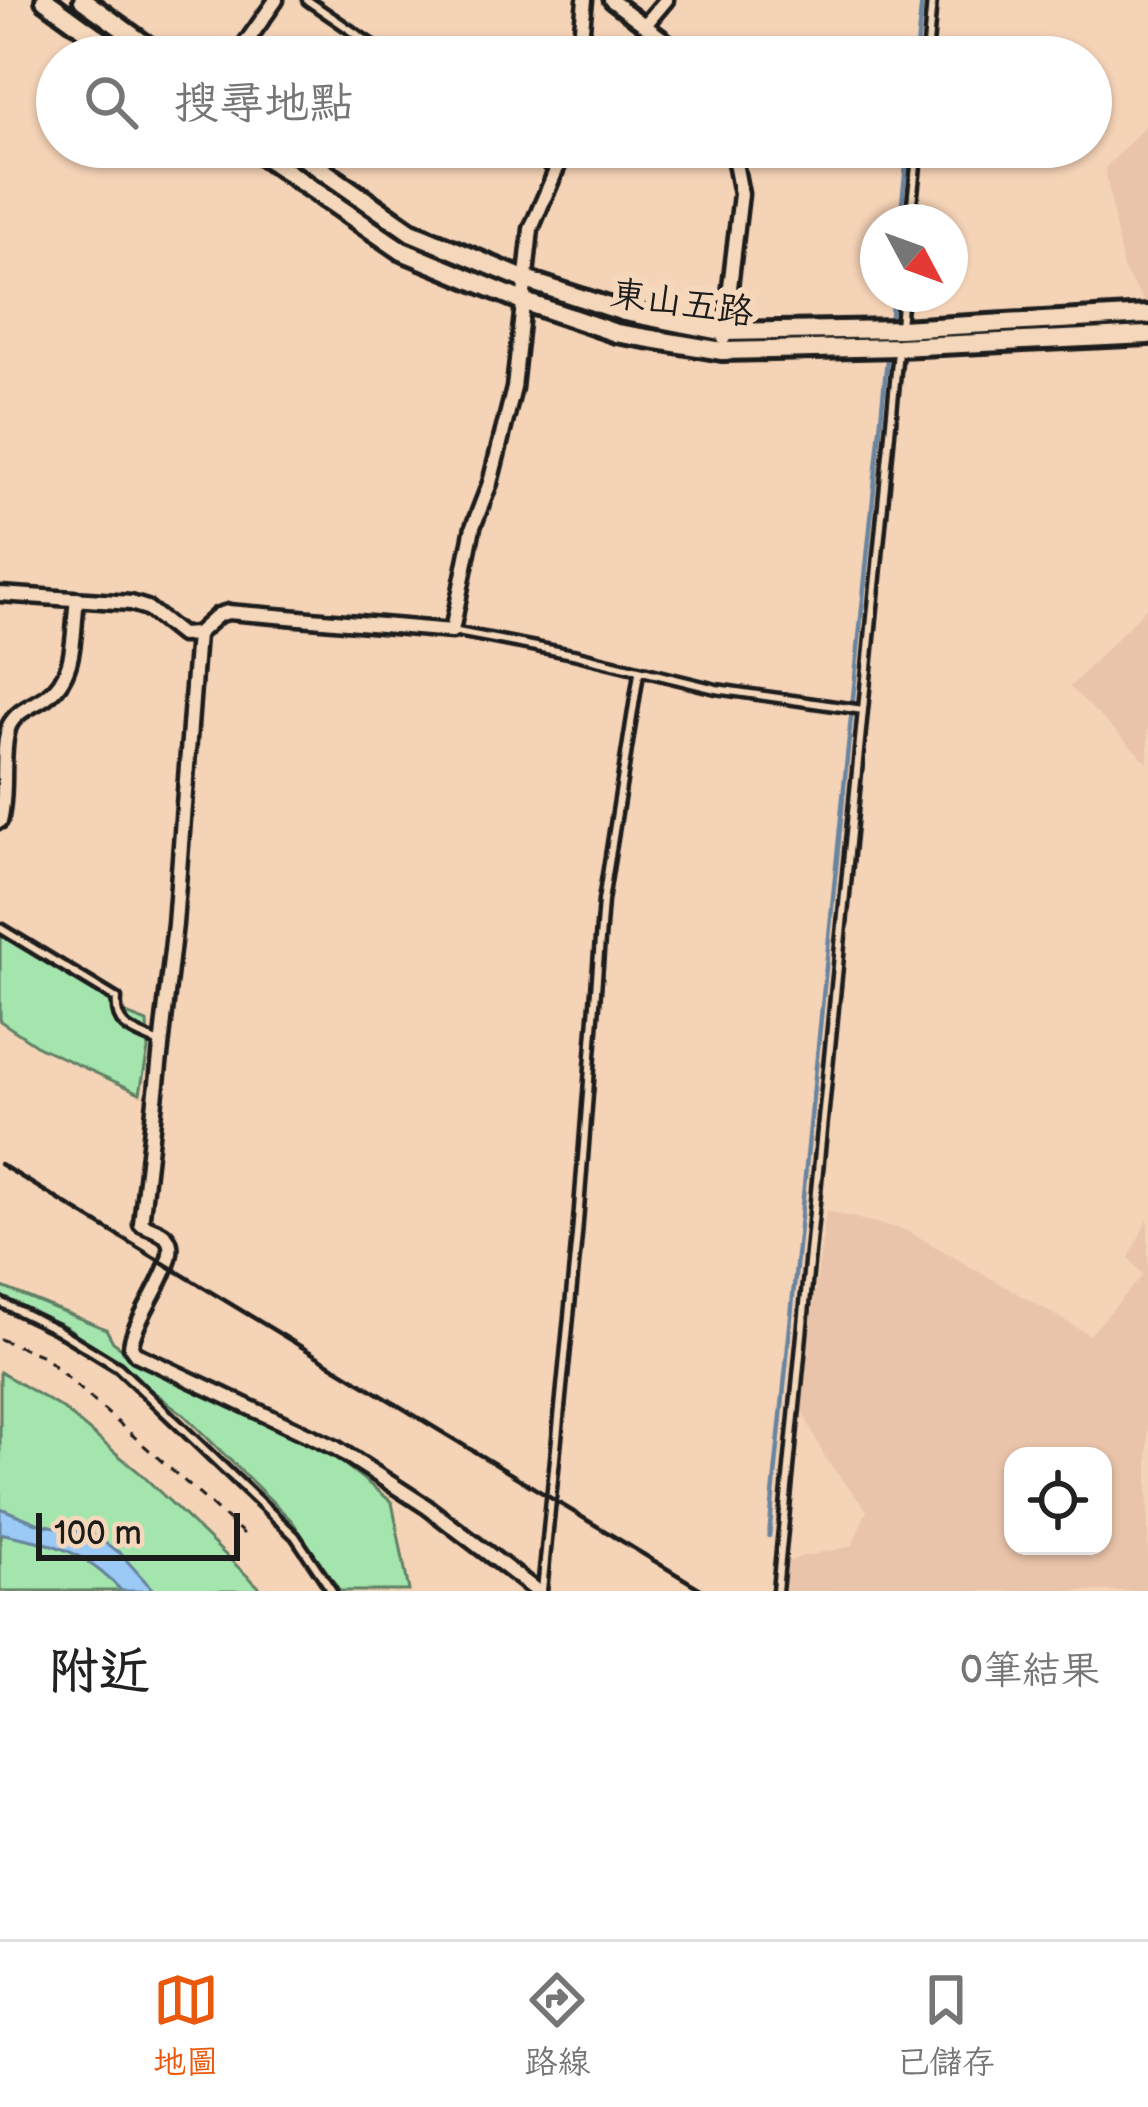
<!DOCTYPE html>
<html lang="zh-TW">
<head>
<meta charset="utf-8">
<style>
  :root { --surface:#fff; --page:#f6f6f6; --text:#222; --muted:#767676; --line:#e0e0e0; --accent:#ea580c }
  body { margin:0; font-family:"Balsamiq Sans","LXGW WenKai TC",sans-serif; background:var(--page); color:var(--text) }
  .controls { position:absolute; right:36px; bottom:36px; display:grid; overflow:hidden; border-radius:24px; box-shadow:0 3px 9px #0004 }
  .controls button { width:108px; height:108px; display:grid; place-items:center; padding:0; border:0; border-bottom:3px solid var(--line); background:var(--surface); color:var(--text); font:60px sans-serif }
  .compass { position:absolute; left:860px; top:204px; width:108px; height:108px; border-radius:50%; background:var(--surface); box-shadow:0 3px 9px #0004; rotate:131deg }
  .scale { position:absolute; left:36px; bottom:30px; width:204px; box-sizing:border-box; padding-left:12px; border:6px solid #1c1c1c; border-top:0; font-size:33px; line-height:42px; white-space:nowrap; color:#1c1c1c; -webkit-text-stroke:9px #f5d8bb; paint-order:stroke }
  .list { margin:0; padding:0; list-style:none }
  h2 { display:flex; justify-content:space-between; align-items:center; height:156px; margin:0; padding:0 48px; font-size:51px }
  h2 small { font-size:39px; font-weight:400; color:var(--muted) }
  .icon { flex:none; width:66px; height:66px; fill:none; stroke:currentColor; stroke-width:2; stroke-linecap:round; stroke-linejoin:round }
  .map { position:relative; flex:none; width:1148px; height:1591px; overflow:hidden }
  .search { position:absolute; background:var(--surface); box-shadow:0 3px 9px #0004; left:36px; right:36px; top:36px; height:132px; display:flex; align-items:center; gap:30px; box-sizing:border-box; padding:0 42px; border-radius:66px; color:var(--muted); font-size:45px }
  .sheet { height:348px; background:var(--surface) }
  nav { display:flex; justify-content:space-around; align-items:center; box-sizing:border-box; height:168px; border-top:3px solid var(--line); background:var(--surface); font-size:33px; color:var(--muted) }
  nav a { display:grid; justify-items:center; gap:6px }
  nav .on { color:var(--accent) }
  .map>svg:first-child { display:block }
</style>
</head>
<body>
<div class="map">
<svg width="1148" height="1591" viewBox="0 0 1148 1591">
  <rect width="100%" height="100%" fill="#f5d3b7"/>
  <filter id="ink" filterUnits="userSpaceOnUse"><feTurbulence type="fractalNoise" baseFrequency=".00833" numOctaves="2"/><feDisplacementMap in="SourceGraphic" scale="24" xChannelSelector="R" yChannelSelector="G"/><feConvolveMatrix kernelMatrix="1 2 1 2 8 2 1 2 1" color-interpolation-filters="sRGB"/></filter>
  <g filter="url(#ink)">
    <path fill="#e9c4aa" fill-rule="evenodd" d="M 1148,123 L 1148,308 L 1123,269 L 1105,168 Z
      M 1148,606 L 1148,763 L 1070,687 Z
      M 826,1211 L 908,1231 L 1090,1335 L 1143,1275 L 1129,1258 L 1148,1218 L 1148,1591 L 768,1591 L 778,1566 L 800,1557 L 852,1546 L 867,1510 L 827,1461 L 800,1407 ZM 1013,1456 L 1103,1456 L 1103,1546 L 1013,1546 Z"/>
    <path fill="#a4e5ae" stroke="#608065" stroke-width="3" d="M 0,933 L 107,989 L 113,1009 L 147,1022 L 148,1050 L 140,1093 L 39,1047 L 0,1021 Z
      M 0,1286 L 106,1329 L 113,1342 L 140,1361 L 334,1456 L 392,1502 L 409,1591 L 340,1591 L 292,1521 L 183,1414 L 67,1327 L 0,1297 Z
      M 0,1372 L 63,1409 L 140,1473 L 263,1591 L 154,1591 L 90,1533 L 39,1524 L 0,1508 Z
      M 0,1533 C 58,1545 80,1548 122,1591 L 0,1591 Z"/>
    <path fill="#9bcaf6" stroke="#68849f" stroke-width="3" d="M 0,1508 L 39,1524 L 90,1533 L 120,1553 L 154,1591 L 122,1591 C 80,1548 57,1545 0,1533 Z"/>
    <g fill="none" stroke-linecap="round" stroke-linejoin="round">
      <path stroke="#68849f" stroke-width="4.5" d="M 916,57 L 922,0
        M 900,222 L 908,147
        M 891,315 L 893,294
        M 769,1536 L 887,359"/>
      <defs>
        <path id="lane" d="M 307,0 L 390,57
          M 927,57 L 932,0
          M 521,147 L 553,169
          M 910,222 L 918,147
          M 900,326 L 903,294
          M 452,631 L 573,654 L 716,689 L 863,710
          M 0,928 L 117,999 C 114,1029 135,1032 159,1043
          M 0,1302 L 56,1329 L 118,1367 L 295,1536 L 332,1591
          M 542,1591 L 577,1235 L 603,901 L 639,673
          M 777,1591 L 898,351"/>
        <path id="street" d="M 611,0 L 687,57
          M 645,25 L 666,0
          M 236,57 L 276,0
          M 579,57 L 585,0
          M 724,338 L 741,194 L 732,147
          M 0,594 L 131,603 L 147,608 L 181,635 L 197,634
          M 0,821 C 8,791 0,754 9,726 C 17,710 33,706 46,697 C 78,674 72,633 77,599
          M 537,1591 L 427,1507 L 336,1448 L 136,1354 L 131,1347 C 132,1319 184,1258 167,1238 C 162,1231 149,1228 141,1224 L 175,924 L 197,634 L 218,615 L 228,612 L 452,631 L 473,527 L 490,483 L 514,388 L 531,229 L 566,147"/>
        <path id="secondary" d="M 45,0 L 124,57
          M 83,0 L 162,57
          M 251,147 L 402,251 L 525,302 L 616,333 L 722,351 L 898,347 L 1148,335
          M 289,147 L 411,232 L 526,280 L 624,312 L 725,332 L 900,329 L 1148,315"/>
      </defs>
      <use href="#lane" stroke="#1c1c1c" stroke-width="15"/>
      <use href="#street" stroke="#1c1c1c" stroke-width="21"/>
      <use href="#secondary" stroke="#1c1c1c" stroke-width="26"/>
      <path stroke="#1c1c1c" stroke-width="3" stroke-dasharray="9 9" stroke-linecap="butt" d="M 0,1339 L 43,1356 L 244,1534"/>
      <use href="#lane" stroke="#f5d8bb" stroke-width="6"/>
      <use href="#street" stroke="#f5d8bb" stroke-width="12"/>
      <use href="#secondary" stroke="#f5d8bb" stroke-width="16"/>
      <path stroke="#1c1c1c" stroke-width="4.5" d="M 0,1164 L 704,1591"/>
    </g>
  </g>
  <g text-anchor="middle" dominant-baseline="central" stroke-width="12" stroke-linejoin="round" paint-order="stroke">
    <g font-size="36" fill="#1c1c1c" stroke="#f5d8bb">
      <text transform="translate(682 304) rotate(8)">東山五路</text>
    </g>
  </g>
</svg>
<div class="controls">
<button><svg class="icon" aria-label="locate" viewBox="0 0 24 24"><circle cx="12" cy="12" r="6"/><path d="M12 2v4M12 18v4M2 12h4M18 12h4"/></svg></button>
</div>
<svg class="compass" viewBox="-18 -18 36 36"><path d="M0-13l5 13h-10z" fill="#e53935"/><path d="M0 13l5-13h-10z" fill="#767676"/></svg>
<div class="scale">100 m</div>
<div class="search"><svg class="icon" aria-label="search" viewBox="0 0 24 24"><circle cx="10" cy="10" r="6"/><path d="M15 15l6 6"/></svg>搜尋地點</div>
</div>
<section class="sheet">
<h2>附近<small>0筆結果</small></h2>
<ul class="list">
</ul>
</section>
<nav>
<a class="on"><svg class="icon" aria-label="map" viewBox="0 0 24 24"><path d="M3 6l6-2 6 2 6-2v14l-6 2-6-2-6 2zM9 4v14M15 6v14"/></svg>地圖</a>
<a><svg class="icon" aria-label="directions" viewBox="0 0 24 24"><path d="M12 3l9 9-9 9-9-9zM9 14v-3h6M13 9l2 2-2 2"/></svg>路線</a>
<a><svg class="icon" aria-label="saved" viewBox="0 0 24 24"><path d="M7 4h10v16l-5-4-5 4z"/></svg>已儲存</a>
</nav>
</body>
</html>
